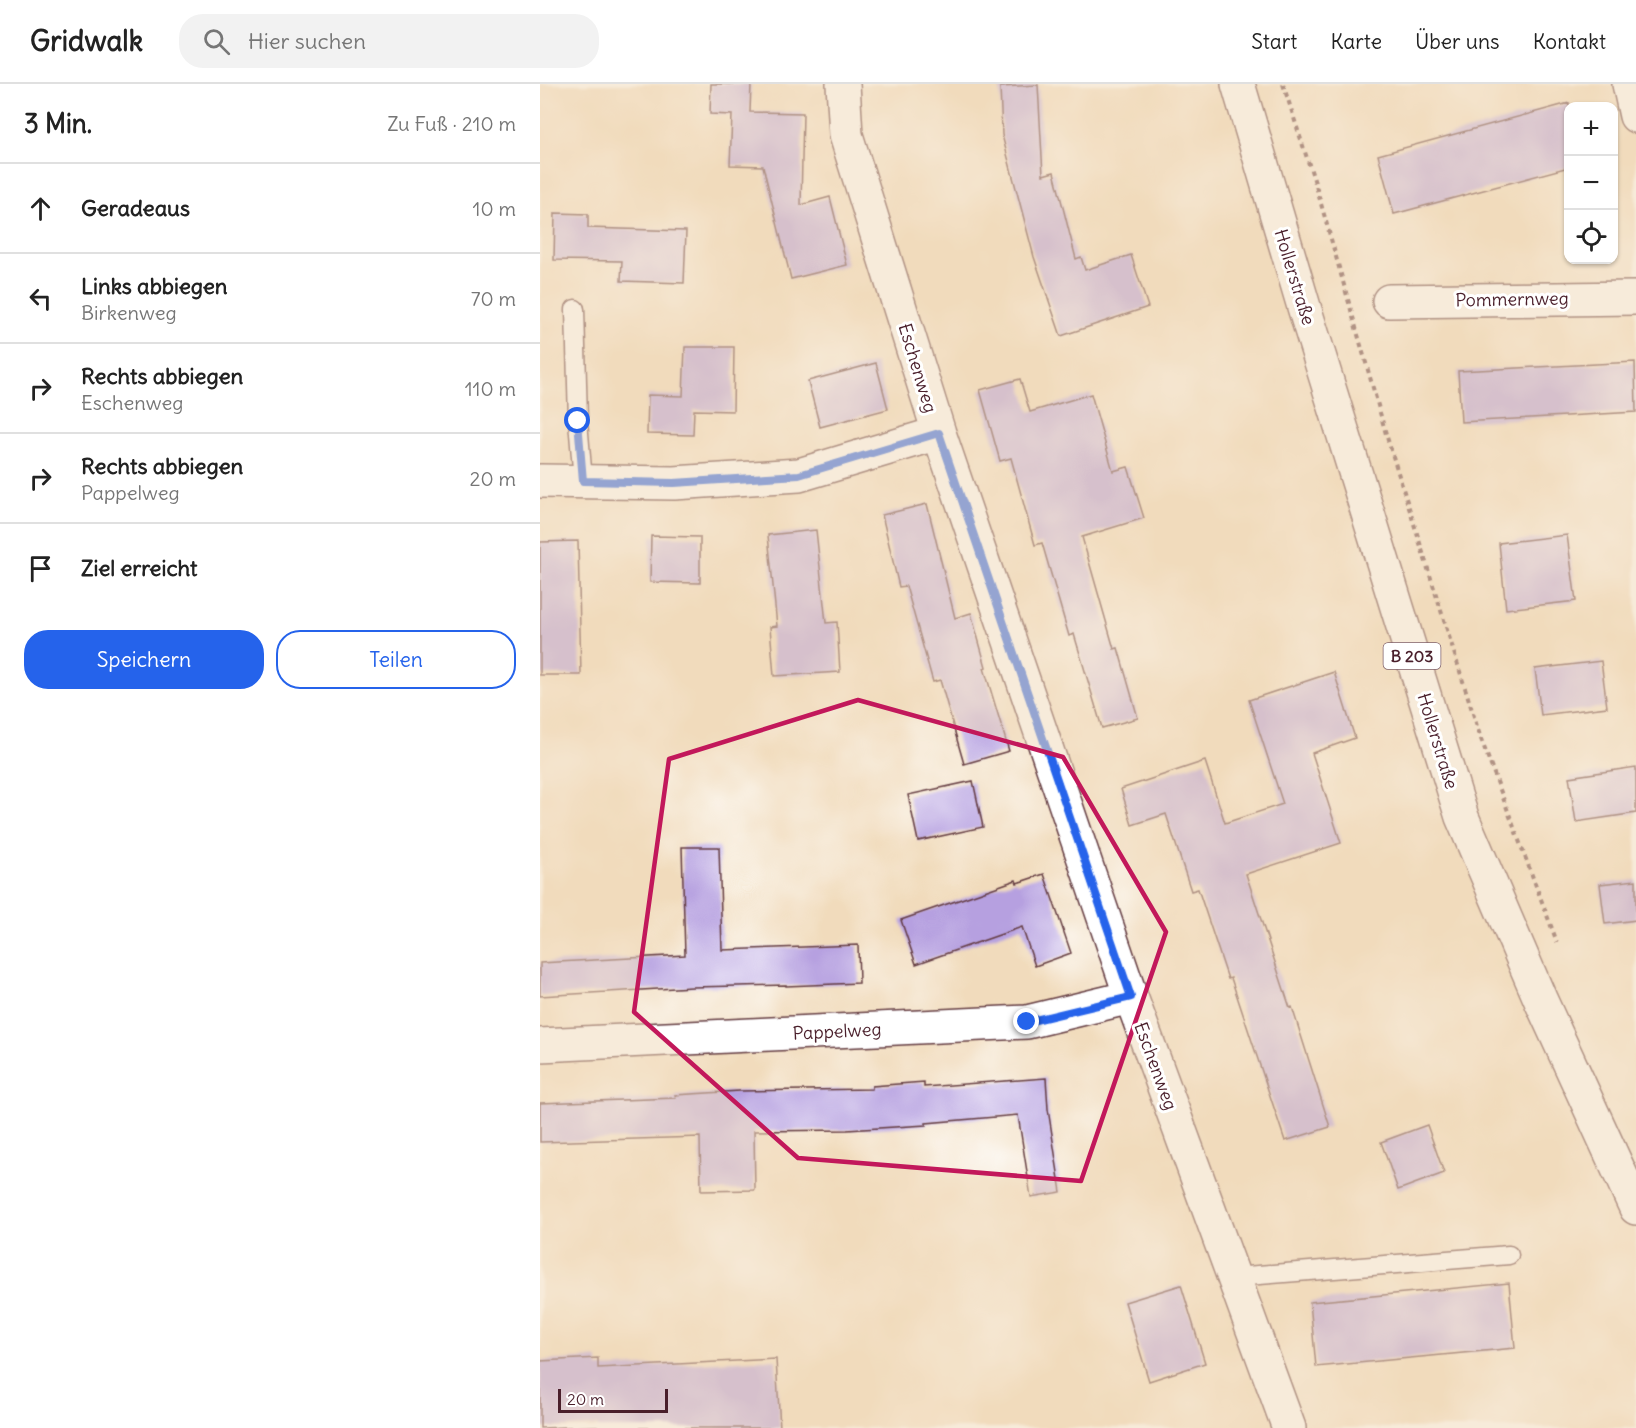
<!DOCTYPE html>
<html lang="de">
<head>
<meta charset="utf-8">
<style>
  :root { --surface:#fff; --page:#f2f2f2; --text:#222; --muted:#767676; --line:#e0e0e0; --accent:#2563eb }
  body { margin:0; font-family:Delius,sans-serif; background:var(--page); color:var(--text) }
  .controls { position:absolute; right:18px; top:18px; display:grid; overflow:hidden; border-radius:12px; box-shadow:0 2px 4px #0004 }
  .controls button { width:54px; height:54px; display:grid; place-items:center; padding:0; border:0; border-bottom:2px solid var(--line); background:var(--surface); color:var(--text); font:30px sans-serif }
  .scale { position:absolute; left:18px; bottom:15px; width:110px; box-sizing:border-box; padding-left:6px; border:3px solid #4a1f2b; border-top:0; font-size:16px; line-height:21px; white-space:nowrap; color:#4a1f2b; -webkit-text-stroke:4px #fff; paint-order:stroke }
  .stop { position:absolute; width:18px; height:18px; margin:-14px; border:4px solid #2563eb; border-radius:50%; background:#fff }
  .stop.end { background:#2563eb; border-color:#fff; box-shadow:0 2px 6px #0008 }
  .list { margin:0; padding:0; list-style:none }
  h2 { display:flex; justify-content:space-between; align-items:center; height:78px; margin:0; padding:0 24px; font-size:26px }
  h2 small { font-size:20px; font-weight:400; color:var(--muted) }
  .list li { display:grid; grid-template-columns:39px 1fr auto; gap:18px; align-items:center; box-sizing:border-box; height:90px; padding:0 24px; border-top:2px solid var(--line) }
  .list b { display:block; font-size:22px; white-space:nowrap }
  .list p { margin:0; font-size:20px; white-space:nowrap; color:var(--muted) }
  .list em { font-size:20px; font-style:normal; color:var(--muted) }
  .actions { display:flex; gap:12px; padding:18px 24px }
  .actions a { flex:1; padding:14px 0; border:2px solid var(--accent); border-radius:24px; text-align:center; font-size:21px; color:var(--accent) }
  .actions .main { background:var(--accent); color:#fff }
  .icon { flex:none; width:33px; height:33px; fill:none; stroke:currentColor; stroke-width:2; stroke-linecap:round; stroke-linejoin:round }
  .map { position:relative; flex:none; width:1096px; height:1344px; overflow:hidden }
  header { display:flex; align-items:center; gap:36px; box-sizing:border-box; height:84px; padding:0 30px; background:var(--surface); border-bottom:2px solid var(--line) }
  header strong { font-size:28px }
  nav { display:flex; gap:33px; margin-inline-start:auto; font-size:21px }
  .search { width:420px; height:54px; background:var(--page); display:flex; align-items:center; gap:15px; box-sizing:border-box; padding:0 21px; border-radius:24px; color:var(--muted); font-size:22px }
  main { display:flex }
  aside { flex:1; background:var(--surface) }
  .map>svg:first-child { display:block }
</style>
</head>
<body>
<header>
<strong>Gridwalk</strong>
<div class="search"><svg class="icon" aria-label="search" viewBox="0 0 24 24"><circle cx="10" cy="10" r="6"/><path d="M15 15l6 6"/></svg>Hier suchen</div>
<nav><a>Start</a><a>Karte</a><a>Über uns</a><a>Kontakt</a></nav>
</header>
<main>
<aside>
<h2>3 Min.<small>Zu Fuß · 210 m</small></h2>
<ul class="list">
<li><svg class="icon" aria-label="ahead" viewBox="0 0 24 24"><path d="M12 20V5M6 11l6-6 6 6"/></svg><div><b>Geradeaus</b></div><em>10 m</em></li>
<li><svg class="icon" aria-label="left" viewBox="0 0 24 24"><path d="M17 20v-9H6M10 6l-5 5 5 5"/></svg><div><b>Links abbiegen</b><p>Birkenweg</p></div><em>70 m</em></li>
<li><svg class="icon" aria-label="right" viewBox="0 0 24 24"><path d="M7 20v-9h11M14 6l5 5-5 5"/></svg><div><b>Rechts abbiegen</b><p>Eschenweg</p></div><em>110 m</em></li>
<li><svg class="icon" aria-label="right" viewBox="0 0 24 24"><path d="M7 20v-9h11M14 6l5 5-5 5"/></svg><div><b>Rechts abbiegen</b><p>Pappelweg</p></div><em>20 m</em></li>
<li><svg class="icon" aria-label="arrive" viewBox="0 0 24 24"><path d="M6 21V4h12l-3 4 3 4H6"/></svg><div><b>Ziel erreicht</b></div></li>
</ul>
<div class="actions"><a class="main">Speichern</a><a>Teilen</a></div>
</aside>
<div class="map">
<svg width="1096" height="1344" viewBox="0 0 1096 1344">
  <rect width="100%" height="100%" fill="#fff"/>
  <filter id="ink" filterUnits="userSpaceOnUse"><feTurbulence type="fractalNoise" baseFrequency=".0167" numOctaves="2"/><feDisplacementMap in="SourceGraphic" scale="12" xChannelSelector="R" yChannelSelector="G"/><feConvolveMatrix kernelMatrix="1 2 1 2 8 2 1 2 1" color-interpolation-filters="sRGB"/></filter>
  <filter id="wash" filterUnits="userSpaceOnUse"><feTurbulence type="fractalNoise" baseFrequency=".008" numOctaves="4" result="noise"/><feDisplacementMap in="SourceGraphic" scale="24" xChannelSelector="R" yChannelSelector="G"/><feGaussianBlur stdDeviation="1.35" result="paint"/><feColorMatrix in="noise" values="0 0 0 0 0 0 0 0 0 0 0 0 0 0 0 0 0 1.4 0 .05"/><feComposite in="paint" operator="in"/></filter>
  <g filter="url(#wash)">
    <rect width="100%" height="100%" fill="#f1dbbc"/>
    <g id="blocks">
      <path fill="#b6a0e0" d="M 171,0 L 211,0 L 210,28 L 263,29 L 261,121 L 290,113 L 307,181 L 251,195 L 223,82 L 190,81 L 192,31 L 170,30 Z
        M 498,1 L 503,91 L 514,88 L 536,175 L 541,173 L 545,186 L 591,171 L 608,223 L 521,252 L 494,173 L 462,51 L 460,3 Z
        M 1029,19 L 1029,83 L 854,130 L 838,71 Z
        M 15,129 L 48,130 L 48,144 L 146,147 L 144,199 L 81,197 L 82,177 L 14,176 Z
        M 145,263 L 194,263 L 193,327 L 154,326 L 153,351 L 107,350 L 108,311 L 143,312 Z
        M 1095,278 L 1096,328 L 921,338 L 918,287 Z
        M 336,279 L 348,325 L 280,343 L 268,297 Z
        M 480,295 L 490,328 L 551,310 L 573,387 L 588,383 L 604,434 L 542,453 L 574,565 L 578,564 L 598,634 L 562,644 L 534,550 L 529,552 L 502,459 L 495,461 L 471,374 L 460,377 L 440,306 Z
        M 387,420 L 415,534 L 431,529 L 446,583 L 444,584 L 469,667 L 424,680 L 400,596 L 393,598 L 366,502 L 359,503 L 342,431 Z
        M 276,446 L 286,539 L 297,538 L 300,588 L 234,592 L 230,543 L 237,542 L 228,451 Z
        M 1027,451 L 1036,517 L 966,525 L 959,459 Z
        M 111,452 L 160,453 L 160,499 L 110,498 Z
        M 38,457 L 41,591 L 0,591 L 0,458 Z
        M 1061,577 L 1067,623 L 1001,631 L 995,585 Z
        M 794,588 L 815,654 L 772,669 L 801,759 L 706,790 L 750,924 L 752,923 L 790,1043 L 745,1057 L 691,894 L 688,895 L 658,805 L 651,807 L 626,730 L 592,741 L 581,705 L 665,677 L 685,739 L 743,720 L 709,616 Z
        M 1096,683 L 1096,729 L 1036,738 L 1029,693 Z
        M 433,697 L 443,743 L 378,757 L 368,711 Z
        M 142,763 L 179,763 L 182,866 L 318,861 L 319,899 L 246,902 L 246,901 L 152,903 L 0,912 L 0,879 L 145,871 Z
        M 504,790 L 531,869 L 495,882 L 482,843 L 376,880 L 361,836 L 476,796 L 477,799 Z
        M 1096,796 L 1096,836 L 1065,840 L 1060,800 Z
        M 506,994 L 508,1025 L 521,1108 L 491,1113 L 478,1031 L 386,1039 L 386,1041 L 307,1046 L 214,1047 L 215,1106 L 161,1107 L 160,1053 L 0,1058 L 0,1019 L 136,1014 L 135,1011 L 200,1007 L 332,1005 L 332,1002 L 384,998 L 384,1003 Z
        M 887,1041 L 904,1089 L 858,1106 L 841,1058 Z
        M 969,1199 L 975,1264 L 776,1283 L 770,1218 Z
        M 641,1201 L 665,1279 L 609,1297 L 585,1218 Z
        M 58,1274 L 58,1284 L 236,1275 L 240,1344 L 58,1344 L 57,1342 L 0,1344 L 0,1277 Z"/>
    </g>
  </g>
  <g filter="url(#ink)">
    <use href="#blocks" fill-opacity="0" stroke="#633b41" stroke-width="1.5"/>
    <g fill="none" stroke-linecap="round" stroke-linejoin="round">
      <defs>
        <path id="lane" d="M 35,225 L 38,337 L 43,397
          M 694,1193 L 969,1171"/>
        <path id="street" d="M 303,0 L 306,51 L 399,349 L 591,913 L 749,1344
          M 1089,0 L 1096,32
          M 849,217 L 1096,214
          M 0,397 L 134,399 L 259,391 L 399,349
          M 0,961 L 487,938 L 591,913"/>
        <path id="primary" d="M 698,0 L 764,223 L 922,733 L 1001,917 L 1096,1124"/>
      </defs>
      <use href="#lane" stroke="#633b41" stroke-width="21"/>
      <use href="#street" stroke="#633b41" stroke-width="36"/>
      <use href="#primary" stroke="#633b41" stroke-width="36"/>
      <path stroke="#633b41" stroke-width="4" stroke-dasharray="4.5 4.5" stroke-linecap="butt" d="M 743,0 L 776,102 L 846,350 L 941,655 L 1017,858"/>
      <use href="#lane" stroke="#fff" stroke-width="18"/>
      <use href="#street" stroke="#fff" stroke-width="33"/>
      <use href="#primary" stroke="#fff" stroke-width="33"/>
    </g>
  </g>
  <g fill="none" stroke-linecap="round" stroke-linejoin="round" filter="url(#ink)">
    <path stroke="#2563eb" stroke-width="8" d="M 38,337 L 43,397 L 134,399 L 259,391 L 399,349 L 591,913 L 487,938"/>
  </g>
  <path d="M0 0H1096V1344H0ZM 318,616 L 523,673 L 626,848 L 541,1097 L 258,1074 L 94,928 L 129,675 Z" fill="#f1dbbc" fill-opacity=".55" fill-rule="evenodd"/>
  <path fill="none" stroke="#c2185b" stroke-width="4.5" stroke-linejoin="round" d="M 318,616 L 523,673 L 626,848 L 541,1097 L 258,1074 L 94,928 L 129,675 Z"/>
  <g text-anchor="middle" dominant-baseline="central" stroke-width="6" stroke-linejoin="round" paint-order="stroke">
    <rect fill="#fff" stroke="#80626b" stroke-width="1.5" x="843.5" y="559" width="57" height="26" rx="4.5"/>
    <g font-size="16" font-weight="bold" fill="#4a1f2b">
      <text x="872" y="572">B 203</text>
    </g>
    <g font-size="18" fill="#4a1f2b" stroke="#fff">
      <text transform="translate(755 193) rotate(73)">Hollerstraße</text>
      <text transform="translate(972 215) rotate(-1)">Pommernweg</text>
      <text transform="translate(378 284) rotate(73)">Eschenweg</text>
      <text transform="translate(898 657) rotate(73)">Hollerstraße</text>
      <text transform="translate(297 947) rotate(-3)">Pappelweg</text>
      <text transform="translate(616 982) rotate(70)">Eschenweg</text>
    </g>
  </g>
</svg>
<div class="controls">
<button>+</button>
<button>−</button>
<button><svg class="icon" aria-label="locate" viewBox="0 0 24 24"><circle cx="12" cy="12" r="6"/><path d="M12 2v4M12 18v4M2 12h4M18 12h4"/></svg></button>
</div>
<div class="scale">20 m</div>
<div class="stop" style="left:38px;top:337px"></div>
<div class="stop end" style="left:487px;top:938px"></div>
</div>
</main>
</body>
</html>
